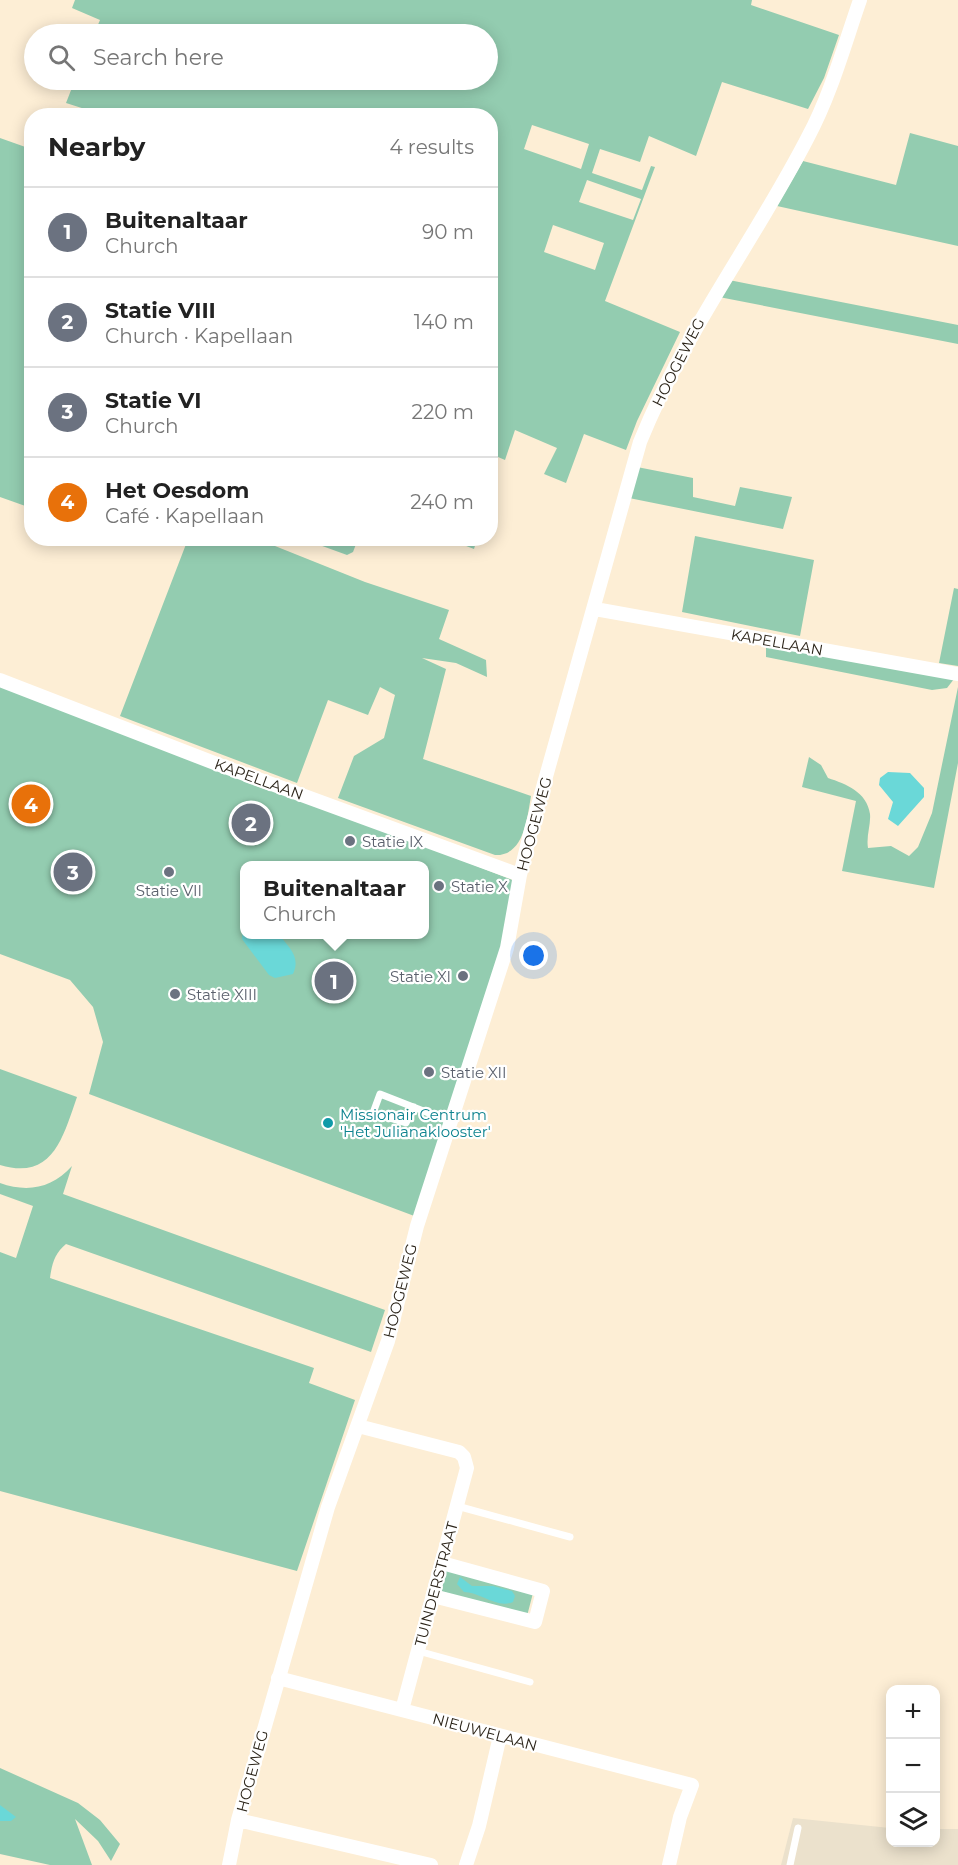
<!DOCTYPE html>
<html lang="en">
<head>
<meta charset="utf-8">
<style>
  :root { --surface:#fff; --page:#f2f2f2; --text:#222; --muted:#767676; --line:#e0e0e0; --accent:#715fda }
  body { margin:0; font-family:Montserrat,sans-serif; background:var(--page); color:var(--text) }
  .controls { position:absolute; right:18px; bottom:18px; display:grid; overflow:hidden; border-radius:12px; box-shadow:0 3px 15px #0003 }
  .controls button { width:54px; height:54px; display:grid; place-items:center; padding:0; border:0; border-bottom:2px solid var(--line); background:var(--surface); color:var(--text); font:30px sans-serif }
  .you { position:absolute; left:534px; top:956px; width:21px; height:21px; margin:-15px; border:4px solid #fff; border-radius:50%; background:#1a73e8; box-shadow:0 0 0 9px #1a73e833 }
  .badge { display:grid; place-items:center; width:39px; height:39px; border-radius:50%; background:var(--accent); color:#fff; font-size:20px; font-weight:700 }
  .pin { position:absolute; translate:-50% -50%; border:3px solid #fff; box-shadow:0 2px 6px #0006 }
  .popup { position:absolute; left:240px; top:861px; width:189px; height:78px; box-sizing:border-box; display:grid; place-content:center; border-radius:12px; background:var(--surface); filter:drop-shadow(0 2px 4px #0005); font-size:20px; white-space:nowrap; color:var(--muted) }
  .popup b { font-size:22px; color:var(--text) }
  .popup::after { content:''; position:absolute; left:50%; top:100%; margin-left:-12px; border:12px solid transparent; border-top-color:var(--surface) }
  .list { margin:0; padding:0; list-style:none }
  h2 { display:flex; justify-content:space-between; align-items:center; height:78px; margin:0; padding:0 24px; font-size:26px }
  h2 small { font-size:20px; font-weight:400; color:var(--muted) }
  .list li { display:grid; grid-template-columns:39px 1fr auto; gap:18px; align-items:center; box-sizing:border-box; height:90px; padding:0 24px; border-top:2px solid var(--line) }
  .list b { display:block; font-size:22px; white-space:nowrap }
  .list p { margin:0; font-size:20px; white-space:nowrap; color:var(--muted) }
  .list em { font-size:20px; font-style:normal; color:var(--muted) }
  .icon { flex:none; width:33px; height:33px; fill:none; stroke:currentColor; stroke-width:2; stroke-linecap:round; stroke-linejoin:round }
  .map { position:relative; flex:none; width:958px; height:1865px; overflow:hidden }
  .search { position:absolute; background:var(--surface); box-shadow:0 3px 15px #0003; left:24px; top:24px; width:474px; height:66px; display:flex; align-items:center; gap:15px; box-sizing:border-box; padding:0 21px; border-radius:33px; color:var(--muted); font-size:22px }
  .panel { position:absolute; background:var(--surface); box-shadow:0 3px 15px #0003; left:24px; top:108px; width:474px; height:438px; border-radius:24px }
  .map>svg:first-child { display:block }
</style>
</head>
<body>
<div class="map">
<svg width="958" height="1865" viewBox="0 0 958 1865">
  <rect width="100%" height="100%" fill="#fdeed5"/>
  <path fill="#ebe1cc" d="M 793,1818 L 890,1828 L 890,1842 L 936,1842 L 936,1829 L 958,1829 L 958,1865 L 781,1865 Z"/>
  <path fill="#93ccb0" fill-rule="evenodd" d="M 75,0 L 752,0 L 751,5 L 839,35 L 824,78 L 808,109 L 722,82 L 696,156 L 649,136 L 640,162 L 600,149 L 592,173 L 642,190 L 651,166 L 655,167 L 605,301 L 680,332 L 637,421 L 626,450 L 584,434 L 566,483 L 544,474 L 557,448 L 515,430 L 505,460 L 491,454 L 490,116 L 86,116 L 88,110 L 66,103 L 75,80 L 488,80 L 488,34 L 94,34 L 100,20 L 72,8 ZM 532,125 L 589,144 L 581,169 L 524,149 ZM 587,180 L 641,199 L 633,220 L 579,202 ZM 553,225 L 604,243 L 595,270 L 544,252 Z
    M 910,133 L 958,146 L 958,246 L 777,206 L 803,161 L 896,185 Z
    M 0,138 L 31,149 L 31,508 L 0,497 Z
    M 729,280 L 958,325 L 958,344 L 719,297 Z
    M 637,467 L 693,478 L 693,497 L 735,506 L 740,487 L 792,497 L 783,529 L 629,498 Z
    M 695,536 L 814,560 L 800,636 L 682,612 Z
    M 188,539 L 266,539 L 265,542 L 365,582 L 449,610 L 439,639 L 486,660 L 487,677 L 456,663 L 422,658 L 446,669 L 423,759 L 531,796 C 527,819 524,856 495,855 L 338,798 L 354,756 L 384,738 L 395,695 L 380,687 L 368,715 L 328,700 L 297,783 L 120,716 Z
    M 303,539 L 358,538 L 358,539 L 353,552 L 347,555 Z
    M 448,539 L 477,538 L 477,539 L 474,549 Z
    M 954,588 L 958,589 L 958,666 L 939,663 Z
    M 766,645 L 954,679 L 947,688 L 932,690 L 766,657 Z
    M 0,681 L 515,881 L 503,946 L 417,1217 L 89,1094 L 103,1042 L 93,1007 L 70,980 L 0,954 ZM 244,866 L 424,866 L 424,934 L 244,934 Z
    M 958,687 L 958,763 L 934,888 L 842,871 L 856,801 L 802,787 L 809,757 L 821,765 L 828,778 C 846,784 867,792 870,814 C 871,825 866,836 868,848 L 891,846 L 909,856 L 918,847 L 932,813 Z
    M 0,1069 L 77,1097 C 63,1137 53,1181 0,1165 Z
    M 72,1166 L 63,1194 L 385,1310 L 371,1352 L 66,1244 C 55,1253 52,1263 50,1278 L 314,1368 L 309,1383 L 355,1400 L 297,1571 L 0,1491 L 0,1252 L 16,1258 L 33,1206 L 0,1194 L 0,1183 C 28,1193 52,1188 72,1166 Z
    M 447,1568 L 533,1593 L 527,1616 L 440,1591 Z
    M 0,1768 L 78,1803 L 100,1820 L 120,1844 L 111,1861 L 98,1841 L 75,1819 L 92,1865 L 50,1865 L 0,1854 Z"/>
  <path fill="#6ad8d8" d="M 888,772 L 910,773 L 924,788 L 924,797 L 898,826 L 888,819 L 893,802 L 879,785 L 880,778 Z
    M 244,919 L 244,934 L 279,935 C 289,947 301,957 293,974 L 275,978 L 269,975 L 242,939 Z
    M 460,1577 L 472,1586 L 493,1586 L 512,1591 L 515,1596 L 513,1602 C 497,1609 480,1592 464,1592 L 457,1584 Z
    M 0,1805 L 16,1817 L 11,1821 L 0,1821 Z"/>
  <g fill="none" stroke-linecap="round" stroke-linejoin="round">
    <path stroke="#fff" stroke-width="7" d="M 414,1107 L 406,1123 L 373,1113 L 380,1094 L 449,1121
      M 457,1506 L 570,1537
      M 418,1651 L 530,1682
      M 790,1865 L 798,1828"/>
    <path stroke="#fff" stroke-width="14" d="M 595,609 L 958,674
      M 0,680 L 217,764 L 520,875
      M 358,1426 L 459,1452 L 464,1457 L 467,1468 L 402,1710
      M 433,1596 L 535,1622 L 543,1591 L 442,1563
      M 278,1678 L 692,1785 L 680,1817 L 669,1865
      M 238,1820 L 431,1865
      M 229,1865 L 238,1820 L 328,1507 L 388,1341 L 417,1226 L 507,948 L 520,875 L 531,830 L 640,442 C 685,330 754,242 808,137 C 831,94 844,46 860,0
      M 466,1865 L 479,1826 L 500,1736"/>
  </g>
  <g fill="#6b7280" stroke="#fff" stroke-width="2">
    <circle cx="350" cy="841" r="6"/>
    <circle cx="169" cy="872" r="6"/>
    <circle cx="439" cy="886" r="6"/>
    <circle cx="463" cy="976" r="6"/>
    <circle cx="175" cy="994" r="6"/>
    <circle cx="429" cy="1072" r="6"/>
  </g>
  <circle fill="#0f9aa8" stroke="#fff" stroke-width="2" cx="328" cy="1123" r="6"/>
  <g text-anchor="middle" dominant-baseline="central" stroke-width="4.5" stroke-linejoin="round" paint-order="stroke">
    <g font-size="15" fill="#2c251a" stroke="#fff">
      <text transform="translate(678 362) rotate(-63)">HOOGEWEG</text>
      <text transform="translate(777 642) rotate(10)">KAPELLAAN</text>
      <text transform="translate(259 779) rotate(20)">KAPELLAAN</text>
      <text transform="translate(534 824) rotate(-75)">HOOGEWEG</text>
      <text transform="translate(400 1291) rotate(-76)">HOOGEWEG</text>
      <text transform="translate(436 1584) rotate(-75)">TUINDERSTRAAT</text>
      <text transform="translate(485 1732) rotate(15)">NIEUWELAAN</text>
      <text transform="translate(252 1771) rotate(-75)">HOGEWEG</text>
    </g>
    <g font-size="15" fill="#5b616d" stroke="#fff" text-anchor="start">
      <text x="362" y="841">Statie IX</text>
      <text x="451" y="886">Statie X</text>
      <text x="169" y="890" text-anchor="middle">Statie VII</text>
      <text x="451" y="976" text-anchor="end">Statie XI</text>
      <text x="187" y="994">Statie XIII</text>
      <text x="441" y="1072">Statie XII</text>
    </g>
    <g font-size="15" fill="#0d838f" stroke="#fff" text-anchor="start">
      <text x="340" y="1114">Missionair Centrum<tspan x="340" dy="17">'Het Julianaklooster'</tspan></text>
    </g>
  </g>
</svg>
<div class="controls">
<button>+</button>
<button>−</button>
<button><svg class="icon" aria-label="layers" viewBox="0 0 24 24"><path d="M12 4l9 5-9 5-9-5zM3 14l9 5 9-5"/></svg></button>
</div>
<div class="you"></div>
<div class="pin badge" style="left:334px;top:981px;background:#6b7280">1</div>
<div class="popup"><b>Buitenaltaar</b>Church</div>
<div class="pin badge" style="left:251px;top:823px;background:#6b7280">2</div>
<div class="pin badge" style="left:73px;top:872px;background:#6b7280">3</div>
<div class="pin badge" style="left:31px;top:804px;background:#e8710a">4</div>
<div class="search"><svg class="icon" aria-label="search" viewBox="0 0 24 24"><circle cx="10" cy="10" r="6"/><path d="M15 15l6 6"/></svg>Search here</div>
<section class="panel">
<h2>Nearby<small>4 results</small></h2>
<ul class="list">
<li><span class="badge" style="background:#6b7280">1</span><div><b>Buitenaltaar</b><p>Church</p></div><em>90 m</em></li>
<li><span class="badge" style="background:#6b7280">2</span><div><b>Statie VIII</b><p>Church · Kapellaan</p></div><em>140 m</em></li>
<li><span class="badge" style="background:#6b7280">3</span><div><b>Statie VI</b><p>Church</p></div><em>220 m</em></li>
<li><span class="badge" style="background:#e8710a">4</span><div><b>Het Oesdom</b><p>Café · Kapellaan</p></div><em>240 m</em></li>
</ul>
</section>
</div>
</body>
</html>
